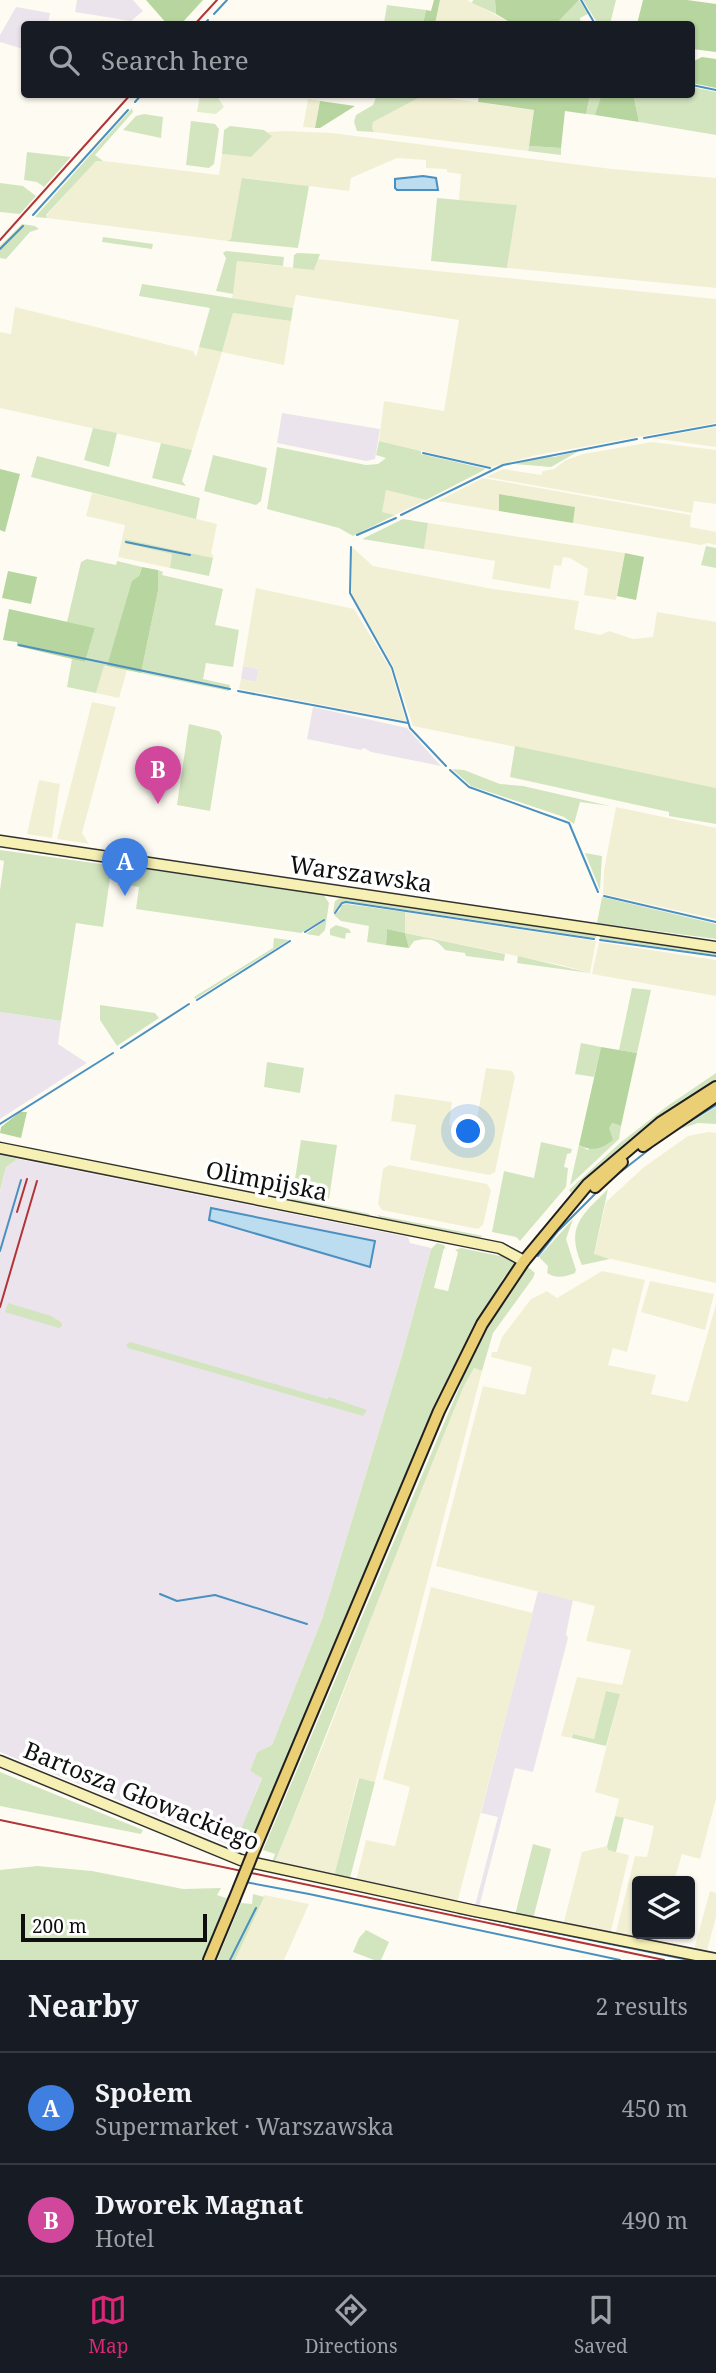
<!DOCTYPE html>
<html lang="en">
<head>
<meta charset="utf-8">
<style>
  :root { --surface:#171b24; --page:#242831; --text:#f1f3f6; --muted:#9ea1a6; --line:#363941; --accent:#db2777 }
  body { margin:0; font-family:"Noto Serif",serif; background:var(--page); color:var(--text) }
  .controls { position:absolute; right:21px; bottom:21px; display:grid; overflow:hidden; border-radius:7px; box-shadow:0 2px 5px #0004 }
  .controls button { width:63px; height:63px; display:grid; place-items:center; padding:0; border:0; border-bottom:2px solid var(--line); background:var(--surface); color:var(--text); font:35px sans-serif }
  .scale { position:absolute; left:21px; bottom:18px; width:186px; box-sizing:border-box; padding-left:7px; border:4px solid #0f0f0f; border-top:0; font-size:19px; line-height:24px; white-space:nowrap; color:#0f0f0f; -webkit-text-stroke:5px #fff; paint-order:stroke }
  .you { position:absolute; left:469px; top:1132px; width:24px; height:24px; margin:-18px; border:5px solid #fff; border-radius:50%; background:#1a73e8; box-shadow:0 0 0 10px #1a73e833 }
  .badge { display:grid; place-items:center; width:46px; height:46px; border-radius:50%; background:var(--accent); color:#fff; font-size:23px; font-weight:700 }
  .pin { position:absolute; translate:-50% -58px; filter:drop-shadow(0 2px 4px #0008) }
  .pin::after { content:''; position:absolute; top:37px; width:24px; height:21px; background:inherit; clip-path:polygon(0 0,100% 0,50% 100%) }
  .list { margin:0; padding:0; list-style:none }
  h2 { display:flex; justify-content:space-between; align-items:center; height:91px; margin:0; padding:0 28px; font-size:30px }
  h2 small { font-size:23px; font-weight:400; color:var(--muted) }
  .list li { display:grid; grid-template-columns:46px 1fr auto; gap:21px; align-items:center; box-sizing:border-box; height:112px; padding:0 28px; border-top:2px solid var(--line) }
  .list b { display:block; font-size:26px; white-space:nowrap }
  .list p { margin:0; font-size:23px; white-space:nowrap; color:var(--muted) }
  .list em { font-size:23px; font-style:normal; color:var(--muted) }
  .icon { flex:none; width:38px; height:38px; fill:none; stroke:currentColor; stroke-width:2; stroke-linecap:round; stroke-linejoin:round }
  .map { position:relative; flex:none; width:716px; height:1960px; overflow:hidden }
  .search { position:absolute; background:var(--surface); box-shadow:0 2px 5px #0004; left:21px; right:21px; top:21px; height:77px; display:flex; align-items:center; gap:18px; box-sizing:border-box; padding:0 24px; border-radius:7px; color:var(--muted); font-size:26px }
  .sheet { height:315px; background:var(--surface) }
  nav { display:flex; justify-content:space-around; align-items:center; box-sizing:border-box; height:98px; border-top:2px solid var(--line); background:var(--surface); font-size:19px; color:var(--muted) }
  nav a { display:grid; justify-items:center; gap:4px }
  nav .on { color:var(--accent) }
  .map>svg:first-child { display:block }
</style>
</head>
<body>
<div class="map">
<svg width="716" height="1960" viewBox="0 0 716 1960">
  <rect width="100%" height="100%" fill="#fefcf2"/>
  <path fill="#ece4ec" d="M 77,0 L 133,0 L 143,11 L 131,21 L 75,12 Z
    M 16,7 L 50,13 L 48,24 L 24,24 L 23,49 L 0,42 L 0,35 Z
    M 282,413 L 380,429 L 375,459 L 366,461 L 277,443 Z
    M 243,666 L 259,669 L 256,682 L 241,679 Z
    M 313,707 L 407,728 L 441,766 L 371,752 L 364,748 L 361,750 L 307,739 Z
    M 0,1012 L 61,1021 L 58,1044 L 87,1063 L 0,1119 Z
    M 18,1159 L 408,1237 L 410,1243 L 431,1248 L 403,1352 L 322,1619 L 272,1745 L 257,1752 L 250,1771 L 262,1777 L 234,1847 L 0,1752 L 0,1192 L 6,1167 Z
    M 538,1591 L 573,1600 L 566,1634 L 568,1638 L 533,1772 L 515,1768 L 479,1907 L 475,1906 L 498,1817 L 481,1813 Z"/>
  <path fill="#f2f0d4" d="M 440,0 L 467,0 L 513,24 L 435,24 Z
    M 424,95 L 534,110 L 528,151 L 374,132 L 371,128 L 373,122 Z
    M 308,99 L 320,101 L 315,128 L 303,127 Z
    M 286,131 L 332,133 L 612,169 L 716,178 L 716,288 L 507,268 L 517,205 L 459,200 L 461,174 L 447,172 L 447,169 L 426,168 L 426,160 L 397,158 L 351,178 L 349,191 L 243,178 L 231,239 L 227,241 L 47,218 L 46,216 L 96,160 L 219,175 L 222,154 L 251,157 L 271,135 L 267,132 Z
    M 318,259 L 716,299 L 716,423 L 537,455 L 491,467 L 379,441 L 384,401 L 444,411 L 459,320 L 296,295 L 293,308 L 232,299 L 237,261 L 314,270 Z
    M 15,307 L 193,351 L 196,357 L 199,347 L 222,352 L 233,313 L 291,321 L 284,365 L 222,352 L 192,450 L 0,408 L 0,332 L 11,334 Z
    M 716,427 L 716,447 L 652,438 Z
    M 652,442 L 716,450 L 716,504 L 694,501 L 692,513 L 486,477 L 503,469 L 541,475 L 543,471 L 554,469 L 566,460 L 583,454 Z
    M 483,478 L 691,515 L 690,527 L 716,532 L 716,545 L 707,543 L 701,545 L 573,523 L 574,507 L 499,494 L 499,511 L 438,501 Z
    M 386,490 L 426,500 L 395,515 L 381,512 Z
    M 92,493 L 217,524 L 211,554 L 213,555 L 213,558 L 125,539 L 125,543 L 173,554 L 170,568 L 118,557 L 125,525 L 86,516 Z
    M 428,523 L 625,553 L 616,600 L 584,595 L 588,569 L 570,558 L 563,557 L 561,566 L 554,565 L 550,589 L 492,579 L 495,561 L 424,549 Z
    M 352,547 L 373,566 L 493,589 L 579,601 L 574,629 L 600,635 L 609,631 L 633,639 L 653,637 L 657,612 L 716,622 L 716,788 L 413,726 L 393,666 L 352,595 Z
    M 256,588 L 354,609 L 390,668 L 406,721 L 239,689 L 241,679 L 256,682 L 259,669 L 243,666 Z
    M 104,666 L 127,670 L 119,698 L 96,693 Z
    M 92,702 L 116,707 L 82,833 L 89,844 L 57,839 Z
    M 39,780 L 60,784 L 52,838 L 27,834 Z
    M 616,807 L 716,828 L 716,919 L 603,894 L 604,870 Z
    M 405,912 L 596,941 L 590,973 L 561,965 L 405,933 Z
    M 599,942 L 716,960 L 716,996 L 592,974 Z
    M 486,1068 L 512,1071 L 515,1077 L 495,1172 L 489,1175 L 410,1160 L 416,1125 L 391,1121 L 395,1094 L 452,1102 L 449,1125 L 475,1130 Z
    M 709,1132 L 716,1133 L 716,1283 L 594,1255 L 606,1202 L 644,1167 L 688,1136 Z
    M 389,1165 L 487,1184 L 491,1190 L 483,1225 L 478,1229 L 382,1210 L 378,1204 L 383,1169 Z
    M 602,1271 L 645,1280 L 627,1352 L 613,1348 L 608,1365 L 656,1375 L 651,1394 L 688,1402 L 716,1304 L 716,1799 L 700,1859 L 682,1854 L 674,1881 L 637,1881 L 637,1934 L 660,1934 L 657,1944 L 615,1936 L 635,1856 L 647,1857 L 654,1826 L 615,1816 L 619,1799 L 595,1792 L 620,1694 L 606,1691 L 594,1739 L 573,1734 L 572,1738 L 561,1736 L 577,1677 L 622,1685 L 631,1650 L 586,1641 L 595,1606 L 436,1566 L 483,1386 L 525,1395 L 532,1367 L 491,1357 L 492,1352 L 497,1352 L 502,1337 L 531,1299 L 547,1291 L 557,1298 Z
    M 650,1281 L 714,1294 L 705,1330 L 641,1312 Z
    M 474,1368 L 482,1371 L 375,1782 L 358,1778 L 334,1876 L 275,1862 L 328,1733 L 416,1499 L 464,1386 Z
    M 431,1587 L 533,1613 L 457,1903 L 356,1881 L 366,1840 L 395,1846 L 410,1787 L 383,1779 Z
    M 607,1846 L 608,1850 L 629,1855 L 610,1935 L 563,1925 L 582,1852 Z
    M 710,1891 L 716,1893 L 716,1917 L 706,1954 L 695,1951 L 694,1949 Z
    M 264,1895 L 309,1904 L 284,1960 L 235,1960 Z"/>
  <path fill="#d2e5bf" d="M 473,0 L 495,0 L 496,14 L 472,3 Z
    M 579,0 L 588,14 L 580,18 L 581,24 L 556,24 Z
    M 583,0 L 616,0 L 610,24 L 598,24 Z
    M 387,5 L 426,10 L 423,24 L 384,23 Z
    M 692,87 L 716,92 L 716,135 L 639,122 L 634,98 L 602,97 L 595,115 L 586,114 L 590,95 L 692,94 Z
    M 377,95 L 377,94 L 424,95 L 373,122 L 372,128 L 374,132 L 357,131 L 354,122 L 356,115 L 373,105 Z
    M 132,108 L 133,112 L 95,155 L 103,161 L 96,161 L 46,215 L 47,218 L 35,217 Z
    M 144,114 L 163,117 L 161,138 L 123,130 L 136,116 Z
    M 191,121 L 215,124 L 219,129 L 214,164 L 209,168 L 186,165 Z
    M 230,126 L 264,130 L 272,136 L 251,157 L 222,154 L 224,130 Z
    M 529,146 L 561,148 L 561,155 L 528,151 Z
    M 27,152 L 71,157 L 44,187 L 37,182 L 24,180 Z
    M 242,178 L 309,186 L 298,248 L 227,241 L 231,239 Z
    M 0,183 L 23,186 L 36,196 L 20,214 L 0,212 Z
    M 437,198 L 517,205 L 507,268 L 431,261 Z
    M 22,224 L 35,226 L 39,229 L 30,232 L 6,259 L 0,258 L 0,246 Z
    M 103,237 L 153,244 L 152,249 L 102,242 Z
    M 226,251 L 284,257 L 283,266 L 237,261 L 233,294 L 216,291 L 226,258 L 223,253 Z
    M 297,253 L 320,254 L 314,270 L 293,268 L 294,255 Z
    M 142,284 L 293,308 L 291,321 L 233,313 L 222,352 L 199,347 L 210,308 L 139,296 Z
    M 93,428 L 117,433 L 109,467 L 84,460 Z
    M 379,441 L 421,451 L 421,454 L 486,469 L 426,500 L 386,490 L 382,512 L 395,515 L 353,536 L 339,528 L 267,509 L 277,447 L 366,465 L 378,464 L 386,458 L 376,455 Z
    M 161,443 L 192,450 L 182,481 L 186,486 L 152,478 Z
    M 579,451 L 551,467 L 514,464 L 549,456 L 554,457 Z
    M 213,455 L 267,468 L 261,501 L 256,505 L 204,491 Z
    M 37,456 L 200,498 L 196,519 L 31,477 Z
    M 403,519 L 428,523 L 424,549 L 362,539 Z
    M 125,539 L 213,558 L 209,576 L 170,568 L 172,554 L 124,543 Z
    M 706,546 L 716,548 L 716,568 L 701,565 Z
    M 87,559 L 116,565 L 117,561 L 142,567 L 107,666 L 104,666 L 96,693 L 67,687 L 72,659 L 85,662 L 95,628 L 67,622 L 81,562 Z
    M 158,570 L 163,572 L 162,575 L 223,589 L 215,625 L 239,630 L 233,667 L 206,663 L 203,679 L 230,685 L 229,691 L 141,673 L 158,591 Z
    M 189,724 L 219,731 L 222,736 L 210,811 L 177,805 Z
    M 515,746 L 716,788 L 716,824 L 669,816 L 669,812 L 510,777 Z
    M 452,769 L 464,770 L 500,784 L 523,786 L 610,806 L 580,802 L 574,824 L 564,817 L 471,786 Z
    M 0,850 L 108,865 L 109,867 L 108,877 L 110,878 L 103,927 L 76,923 L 61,1021 L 0,1012 L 0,890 L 4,861 L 0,860 Z
    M 585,853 L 602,856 L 600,890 Z
    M 124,866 L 323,894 L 329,903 L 325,930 L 319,936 L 306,934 L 324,921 L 324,919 L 301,933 L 136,909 L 139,887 L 118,883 L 119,872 Z
    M 341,897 L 596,934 L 596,938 L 347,901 L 342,902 L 338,909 L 333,913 L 335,901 Z
    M 602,897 L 716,924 L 716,939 L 597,923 Z
    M 347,904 L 405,912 L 405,933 L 505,954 L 504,961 L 466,956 L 465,953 L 445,950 C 436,938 427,938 414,941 L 409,948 L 405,933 L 387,929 L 386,945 L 367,942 L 369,926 L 341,921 L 334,915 L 340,910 L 341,905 Z
    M 336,925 L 349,929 L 351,933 L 346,933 L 345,939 L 330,935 L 330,929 Z
    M 600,935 L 716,952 L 716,955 L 600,939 Z
    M 274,938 L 289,940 L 195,999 L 194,997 L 273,948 Z
    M 518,956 L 590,973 L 517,963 Z
    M 632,988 L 651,990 L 637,1053 L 619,1050 Z
    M 100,1005 L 155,1013 L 159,1018 L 117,1046 L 100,1020 Z
    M 581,1043 L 601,1047 L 594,1077 L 575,1074 Z
    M 267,1062 L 304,1068 L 300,1093 L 264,1087 Z
    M 716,1073 L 716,1081 C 663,1113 615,1150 572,1194 L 569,1190 L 620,1143 L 666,1107 Z
    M 716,1107 L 716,1124 L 698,1123 L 680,1129 Z
    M 612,1123 L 621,1126 L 619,1139 L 570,1185 L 579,1145 L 588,1150 Z
    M 301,1140 L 337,1145 L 329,1199 L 293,1192 Z
    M 541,1142 L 572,1149 L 571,1153 L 567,1154 L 564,1167 L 568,1168 L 566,1187 L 520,1241 L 516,1237 L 492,1232 L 504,1171 L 534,1178 Z
    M 0,1155 L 18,1159 L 6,1167 L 0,1191 Z
    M 608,1189 L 594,1254 L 610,1259 L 582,1265 C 565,1227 582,1215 608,1189 Z
    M 291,1198 L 370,1214 L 366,1217 L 293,1203 Z
    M 377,1215 L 483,1236 L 478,1238 L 381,1219 Z
    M 573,1219 L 566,1239 L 576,1270 L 575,1273 C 564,1277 557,1279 547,1273 L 548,1266 L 539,1257 Z
    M 437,1243 L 444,1245 L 446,1249 L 444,1248 L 434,1288 L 448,1291 L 458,1252 L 455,1250 L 461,1248 L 500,1256 L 501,1253 L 513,1259 L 514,1264 L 502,1280 L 501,1286 L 470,1337 L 441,1395 L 251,1846 L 236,1841 L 262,1778 L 250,1771 L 257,1752 L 272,1745 L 322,1619 L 403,1352 L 431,1249 Z
    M 529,1268 L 535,1273 L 533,1278 L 493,1333 L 482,1371 L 474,1368 L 464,1386 C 398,1543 340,1704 275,1862 L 272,1862 L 275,1854 L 263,1850 L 462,1381 L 460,1379 L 498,1308 L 524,1269 Z
    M 8,1303 L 51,1316 L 61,1322 L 62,1326 L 59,1328 L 5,1312 Z
    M 130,1342 L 327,1399 L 329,1397 L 367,1410 L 363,1416 L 128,1348 L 126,1345 Z
    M 606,1691 L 620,1694 L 606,1746 L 572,1738 L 573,1734 L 594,1739 Z
    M 0,1772 L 143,1830 L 141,1834 L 0,1806 Z
    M 359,1778 L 375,1782 L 350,1878 L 348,1879 L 334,1876 Z
    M 615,1816 L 624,1818 L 616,1852 L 608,1850 L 607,1846 Z
    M 533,1844 L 551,1849 L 533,1919 L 515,1915 Z
    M 37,1866 L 92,1871 L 183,1889 L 221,1888 L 217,1895 L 229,1899 L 203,1960 L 0,1960 L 0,1870 Z
    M 253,1894 L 264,1897 L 235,1960 L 217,1960 L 241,1903 L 252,1904 Z
    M 366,1930 L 389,1942 L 381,1960 L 374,1960 L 353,1952 L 359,1938 Z"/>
  <path fill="#b7d59f" d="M 146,0 L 203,0 L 181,24 L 167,24 Z
    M 434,0 L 440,0 L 435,24 L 423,24 L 426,10 L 431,11 Z
    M 495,0 L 579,0 L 556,24 L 513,24 L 496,14 Z
    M 643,0 L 687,0 L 716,4 L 716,52 L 692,49 L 692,24 L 637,24 Z
    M 702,57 L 716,59 L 716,88 L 692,83 L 692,62 Z
    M 479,95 L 479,94 L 590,95 L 586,114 L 565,111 L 561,148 L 529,146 L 534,110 L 478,102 Z
    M 601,97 L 634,98 L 639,122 L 595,115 Z
    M 320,101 L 355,106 L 320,128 L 315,128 Z
    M 0,469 L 20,474 L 5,532 L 0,530 Z
    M 499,494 L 575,507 L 573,523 L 499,511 Z
    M 625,553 L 644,557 L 636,600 L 617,596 Z
    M 142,567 L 158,570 L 158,591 L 141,673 L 107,666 L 132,581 L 139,576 Z
    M 8,571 L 37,577 L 31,604 L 2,598 Z
    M 9,609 L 95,628 L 85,662 L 17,646 L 17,642 L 3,640 Z
    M 387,929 L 405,933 L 409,948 L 386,945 Z
    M 601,1047 L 637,1053 L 621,1126 L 612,1123 L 609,1128 L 613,1140 C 601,1149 593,1152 579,1145 Z
    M 20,1112 L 27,1112 L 21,1138 L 0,1133 L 1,1127 Z"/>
  <path fill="#e3eecf" d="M 200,95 L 216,95 L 224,107 L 216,114 L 197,112 Z"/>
  <path fill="#bcdcf0" stroke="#4a90c0" stroke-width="2" d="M 423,176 L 436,178 L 438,190 L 397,190 L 395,188 L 395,179 Z
    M 211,1208 L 375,1241 L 370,1267 L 209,1220 Z"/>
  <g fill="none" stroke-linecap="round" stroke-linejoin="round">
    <path stroke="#4a90c0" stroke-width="2" d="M 581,0 L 595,24
      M 214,14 L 227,0
      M 204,24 L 208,20
      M 692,85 L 716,90
      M 135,102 L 142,94
      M 33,215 L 128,110
      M 0,249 L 23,226
      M 644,438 L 716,425
      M 423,453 L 490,468
      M 401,515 L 503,465 L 637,439
      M 357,535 L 396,518
      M 126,542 L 190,555
      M 351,547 L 350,593 L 392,668 L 410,728 L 446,766
      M 19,645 L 230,689
      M 238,691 L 408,723
      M 450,770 L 469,787 L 569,823 L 598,892
      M 604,896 L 716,922
      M 335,913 L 342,903 L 346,902 L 594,939
      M 305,932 L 324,920
      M 600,940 L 716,956
      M 197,1000 L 290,941
      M 121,1048 L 189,1004
      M 0,1124 L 113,1053
      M 668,1135 L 716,1105
      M 609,1181 L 651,1148
      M 0,1251 L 21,1180
      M 538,1256 L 558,1231 L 599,1190
      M 160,1594 L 177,1601 L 215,1595 L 307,1624
      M 245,1882 L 309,1894 L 620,1960
      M 458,1913 L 689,1960
      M 230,1960 L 256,1908"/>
    <defs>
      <path id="secondary" d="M 0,841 L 716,947
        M 0,1148 L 500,1248 L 524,1261
        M 0,1761 L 241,1860 L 475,1911 L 716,1959"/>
      <path id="primary" d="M 643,1146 L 716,1096
        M 595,1187 L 622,1162
        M 255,1848 L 439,1411 L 482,1324 L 524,1261 L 588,1184 L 660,1123 L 716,1087
        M 209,1960 L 234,1900"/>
    </defs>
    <use href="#secondary" stroke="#313131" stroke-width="13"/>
    <use href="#primary" stroke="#202020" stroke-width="14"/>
    <use href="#secondary" stroke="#f7f0b4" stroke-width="10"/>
    <use href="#primary" stroke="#ebcf75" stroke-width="10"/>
    <path stroke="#b23439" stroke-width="2" d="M 195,24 L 217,0
      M 0,240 L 131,94
      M 17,1212 L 27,1179
      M 0,1307 L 37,1181
      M 0,1820 L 664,1960"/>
    <defs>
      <path id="primary-bridge" d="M 234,1900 L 255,1848"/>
    </defs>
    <use href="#primary-bridge" stroke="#202020" stroke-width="14" stroke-linecap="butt"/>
    <use href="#primary-bridge" stroke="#ebcf75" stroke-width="10"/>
  </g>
  <g text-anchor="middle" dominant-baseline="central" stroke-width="7" stroke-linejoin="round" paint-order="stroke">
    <g font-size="24" fill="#0f0f0f" stroke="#fff">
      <text transform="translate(361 873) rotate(8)">Warszawska</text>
      <text transform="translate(267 1180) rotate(11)">Olimpijska</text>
      <text transform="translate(142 1795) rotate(22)">Bartosza Głowackiego</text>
    </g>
  </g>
</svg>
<div class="controls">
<button><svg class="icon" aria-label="layers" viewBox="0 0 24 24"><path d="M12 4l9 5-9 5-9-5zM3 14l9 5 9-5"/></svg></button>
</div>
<div class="scale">200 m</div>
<div class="you"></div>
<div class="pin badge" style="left:125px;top:896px;background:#3f7fe0">A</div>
<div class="pin badge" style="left:158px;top:804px;background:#d1479c">B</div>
<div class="search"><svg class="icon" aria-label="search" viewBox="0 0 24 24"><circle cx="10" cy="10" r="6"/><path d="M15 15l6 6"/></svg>Search here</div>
</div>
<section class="sheet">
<h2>Nearby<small>2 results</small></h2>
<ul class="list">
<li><span class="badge" style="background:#3f7fe0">A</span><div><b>Społem</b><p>Supermarket · Warszawska</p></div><em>450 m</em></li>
<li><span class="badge" style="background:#d1479c">B</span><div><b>Dworek Magnat</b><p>Hotel</p></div><em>490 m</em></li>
</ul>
</section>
<nav>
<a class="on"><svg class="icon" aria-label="map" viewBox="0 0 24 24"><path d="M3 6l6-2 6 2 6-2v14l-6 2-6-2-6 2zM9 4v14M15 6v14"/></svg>Map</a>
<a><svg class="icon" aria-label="directions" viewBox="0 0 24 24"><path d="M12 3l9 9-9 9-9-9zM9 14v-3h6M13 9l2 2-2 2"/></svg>Directions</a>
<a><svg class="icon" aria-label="saved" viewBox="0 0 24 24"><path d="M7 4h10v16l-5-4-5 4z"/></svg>Saved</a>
</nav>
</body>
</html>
